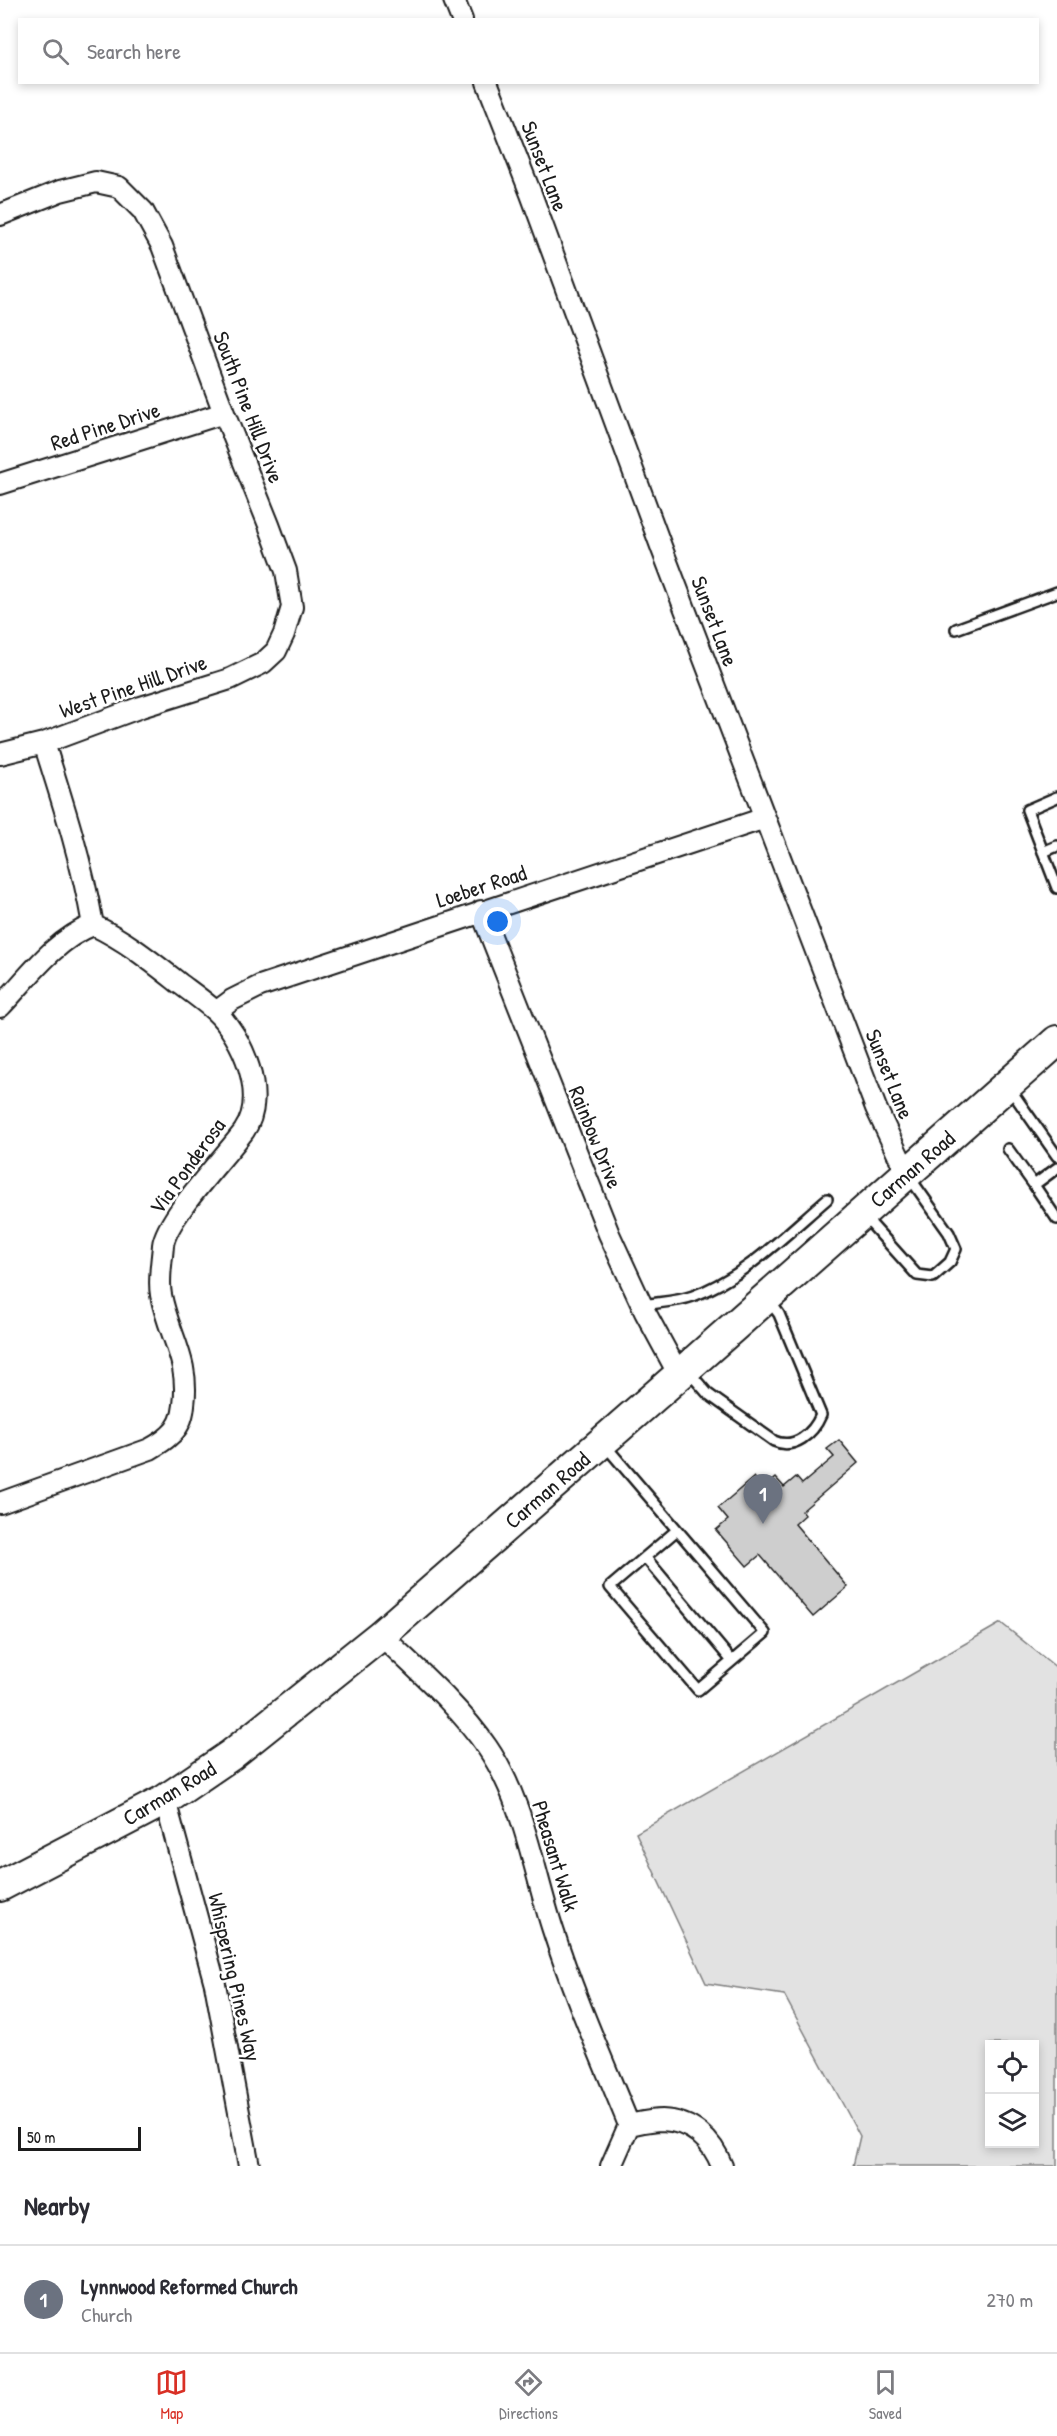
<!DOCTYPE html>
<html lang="en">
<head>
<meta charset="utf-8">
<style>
  :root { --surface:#fff; --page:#f2f2f3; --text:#2b2b33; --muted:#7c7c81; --line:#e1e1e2; --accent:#d93025 }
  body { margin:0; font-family:"Patrick Hand",sans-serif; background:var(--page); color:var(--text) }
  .controls { position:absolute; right:18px; bottom:18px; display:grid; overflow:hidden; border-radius:0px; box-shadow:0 3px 9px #0003 }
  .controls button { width:54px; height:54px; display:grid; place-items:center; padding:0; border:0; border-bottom:2px solid var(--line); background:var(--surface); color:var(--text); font:30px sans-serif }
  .scale { position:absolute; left:18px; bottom:15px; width:123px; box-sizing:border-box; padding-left:6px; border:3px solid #1c1c1c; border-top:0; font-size:16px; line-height:21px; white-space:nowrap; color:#1c1c1c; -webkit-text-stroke:4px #fff; paint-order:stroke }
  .you { position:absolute; left:498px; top:922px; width:21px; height:21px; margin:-15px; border:4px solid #fff; border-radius:50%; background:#1a73e8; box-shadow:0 0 0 9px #1a73e833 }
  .badge { display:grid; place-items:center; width:39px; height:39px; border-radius:50%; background:var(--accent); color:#fff; font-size:20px; font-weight:700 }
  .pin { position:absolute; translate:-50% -50px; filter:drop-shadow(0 2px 3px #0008) }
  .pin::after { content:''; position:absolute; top:32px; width:21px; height:18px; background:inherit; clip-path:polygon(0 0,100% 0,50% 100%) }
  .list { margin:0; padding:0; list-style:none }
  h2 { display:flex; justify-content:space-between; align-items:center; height:78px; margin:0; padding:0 24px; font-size:26px }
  h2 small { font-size:20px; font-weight:400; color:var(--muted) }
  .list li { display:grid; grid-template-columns:39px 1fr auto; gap:18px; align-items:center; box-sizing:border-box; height:108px; padding:0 24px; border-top:2px solid var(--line) }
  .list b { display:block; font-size:22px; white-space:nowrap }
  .list p { margin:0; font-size:20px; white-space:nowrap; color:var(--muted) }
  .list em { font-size:20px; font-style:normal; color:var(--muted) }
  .icon { flex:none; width:33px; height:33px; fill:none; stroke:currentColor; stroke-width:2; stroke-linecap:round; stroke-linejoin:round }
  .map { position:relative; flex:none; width:1057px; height:2166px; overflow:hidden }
  .search { position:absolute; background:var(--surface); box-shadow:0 3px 9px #0003; left:18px; right:18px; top:18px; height:66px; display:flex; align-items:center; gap:15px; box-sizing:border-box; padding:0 21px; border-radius:0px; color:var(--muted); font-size:22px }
  .sheet { height:186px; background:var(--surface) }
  nav { display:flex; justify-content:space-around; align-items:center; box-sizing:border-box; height:84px; border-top:2px solid var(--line); background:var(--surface); font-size:16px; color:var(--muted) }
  nav a { display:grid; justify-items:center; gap:3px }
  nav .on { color:var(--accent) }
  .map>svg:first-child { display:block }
</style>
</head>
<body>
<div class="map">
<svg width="1057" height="2166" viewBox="0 0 1057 2166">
  <rect width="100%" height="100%" fill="#fff"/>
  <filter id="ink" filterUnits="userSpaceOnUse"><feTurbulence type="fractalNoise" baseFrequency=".0167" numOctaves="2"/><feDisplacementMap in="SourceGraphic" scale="12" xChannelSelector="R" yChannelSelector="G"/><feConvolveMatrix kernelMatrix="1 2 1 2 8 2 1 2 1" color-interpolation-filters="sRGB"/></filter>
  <g filter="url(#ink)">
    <path fill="#e2e2e2" stroke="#7f7f7f" stroke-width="1.5" fill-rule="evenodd" d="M 1001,1623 L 1057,1668 L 1057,2166 L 853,2166 L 860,2136 L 784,1995 L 706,1983 L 636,1833 ZM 990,2044 L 1034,2044 L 1034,2144 L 990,2144 Z"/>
    <path fill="#cecece" stroke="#1c1c1c" stroke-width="1.5" d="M 839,1440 L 858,1463 L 802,1511 L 805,1515 L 795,1524 L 848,1587 L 813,1617 L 760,1555 L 747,1566 L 716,1530 L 728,1520 L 718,1508 L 754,1477 L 764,1488 L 776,1478 L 784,1487 L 796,1477 L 802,1484 L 834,1457 L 827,1449 Z"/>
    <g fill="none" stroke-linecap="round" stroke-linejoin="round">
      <defs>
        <path id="lane" d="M 956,629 L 1057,592
          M 1057,797 L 1027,810 L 1057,888
          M 1043,852 L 1057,846
          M 1010,1089 L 1057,1156
          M 1008,1149 L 1034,1185
          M 1057,1168 L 1034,1185 L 1057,1219
          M 864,1216 L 917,1275 L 933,1277 L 950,1262 L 956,1249 L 949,1233 L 910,1178
          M 642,1305 C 659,1302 677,1302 693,1296 C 745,1277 786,1234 827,1199
          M 688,1371 L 708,1394 L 774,1441 C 794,1450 813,1434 821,1415 L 779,1314 L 768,1299
          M 604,1444 L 765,1633 L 698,1690 L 610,1587 L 677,1530
          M 645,1557 L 732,1661"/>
        <path id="street" d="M 454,0 L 462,20
          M 487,82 L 531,194 L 662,549 L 876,1108 L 907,1174
          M 0,215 L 60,191 L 96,182 L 119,187 L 143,211 L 162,246 L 224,413 L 269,525 L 286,571 L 292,607 L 284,634 L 276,651 L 263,663 L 230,679 L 141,707 L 44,743 L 0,754
          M 0,484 L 224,413
          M 481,911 L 609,1234 L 645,1312 L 679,1375
          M 0,1007 C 28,978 54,940 93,925
          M 216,1012 L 232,1000 L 260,986 L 765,818
          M 0,1503 L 150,1449 C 157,1445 164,1441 169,1436 C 179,1428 183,1417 184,1405 C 190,1359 169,1337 161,1295 C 158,1279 162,1261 163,1245 C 166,1218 226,1156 244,1131 C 268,1096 243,1037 215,1011 C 204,1001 191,992 179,983 C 151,961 125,940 93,925 C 82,862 63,803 44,743
          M 381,1635 C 417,1670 458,1705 487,1747 C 524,1801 533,1869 553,1930 C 574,1996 603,2061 629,2125
          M 165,1800 L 215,1984 L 249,2166
          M 611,2166 L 629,2125 C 639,2123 651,2120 662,2120 C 692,2121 712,2140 722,2166"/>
        <path id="primary" d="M 0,1886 L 165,1800 L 231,1755 L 381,1635 L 679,1375 L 1057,1041"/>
      </defs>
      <use href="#lane" stroke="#1c1c1c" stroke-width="14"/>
      <use href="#street" stroke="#1c1c1c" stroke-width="24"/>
      <use href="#primary" stroke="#1c1c1c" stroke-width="34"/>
      <use href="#lane" stroke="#fff" stroke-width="9"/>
      <use href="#street" stroke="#fff" stroke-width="20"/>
      <use href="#primary" stroke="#fff" stroke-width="30"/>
    </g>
  </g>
  <g text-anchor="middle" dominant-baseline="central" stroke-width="5" stroke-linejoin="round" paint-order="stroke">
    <g font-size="22" fill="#1c1c1c" stroke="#fff">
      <text transform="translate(545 166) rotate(69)">Sunset Lane</text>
      <text transform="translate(249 407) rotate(69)">South Pine Hill Drive</text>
      <text transform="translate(105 426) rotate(-18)">Red Pine Drive</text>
      <text transform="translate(715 621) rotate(69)">Sunset Lane</text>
      <text transform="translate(133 686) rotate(-19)">West Pine Hill Drive</text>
      <text transform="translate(481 886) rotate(-18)">Loeber Road</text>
      <text transform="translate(890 1074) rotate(68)">Sunset Lane</text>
      <text transform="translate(596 1137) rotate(68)">Rainbow Drive</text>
      <text transform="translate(187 1166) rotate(-54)">Via Ponderosa</text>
      <text transform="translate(912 1169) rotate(-41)">Carman Road</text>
      <text transform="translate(547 1490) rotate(-41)">Carman Road</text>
      <text transform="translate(169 1793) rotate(-31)">Carman Road</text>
      <text transform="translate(556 1856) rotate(73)">Pheasant Walk</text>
      <text transform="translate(235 1977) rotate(77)">Whispering Pines Way</text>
    </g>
  </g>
</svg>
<div class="controls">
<button><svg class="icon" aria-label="locate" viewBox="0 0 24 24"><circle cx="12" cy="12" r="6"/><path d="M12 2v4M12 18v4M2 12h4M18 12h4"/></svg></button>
<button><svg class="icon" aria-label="layers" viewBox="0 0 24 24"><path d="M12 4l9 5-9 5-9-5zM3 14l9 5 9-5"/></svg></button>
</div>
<div class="scale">50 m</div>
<div class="you"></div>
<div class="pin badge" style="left:763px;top:1524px;background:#6b7280">1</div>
<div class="search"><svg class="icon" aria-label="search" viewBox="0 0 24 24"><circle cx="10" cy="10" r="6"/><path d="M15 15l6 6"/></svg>Search here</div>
</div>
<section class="sheet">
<h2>Nearby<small></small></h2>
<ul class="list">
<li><span class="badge" style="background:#6b7280">1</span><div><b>Lynnwood Reformed Church</b><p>Church</p></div><em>270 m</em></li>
</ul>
</section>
<nav>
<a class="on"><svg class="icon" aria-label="map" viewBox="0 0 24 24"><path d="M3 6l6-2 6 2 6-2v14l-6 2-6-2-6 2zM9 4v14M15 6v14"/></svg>Map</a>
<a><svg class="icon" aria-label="directions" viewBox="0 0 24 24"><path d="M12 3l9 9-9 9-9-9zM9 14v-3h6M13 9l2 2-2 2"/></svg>Directions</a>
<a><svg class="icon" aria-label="saved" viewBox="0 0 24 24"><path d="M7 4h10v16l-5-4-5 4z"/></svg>Saved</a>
</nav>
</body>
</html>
